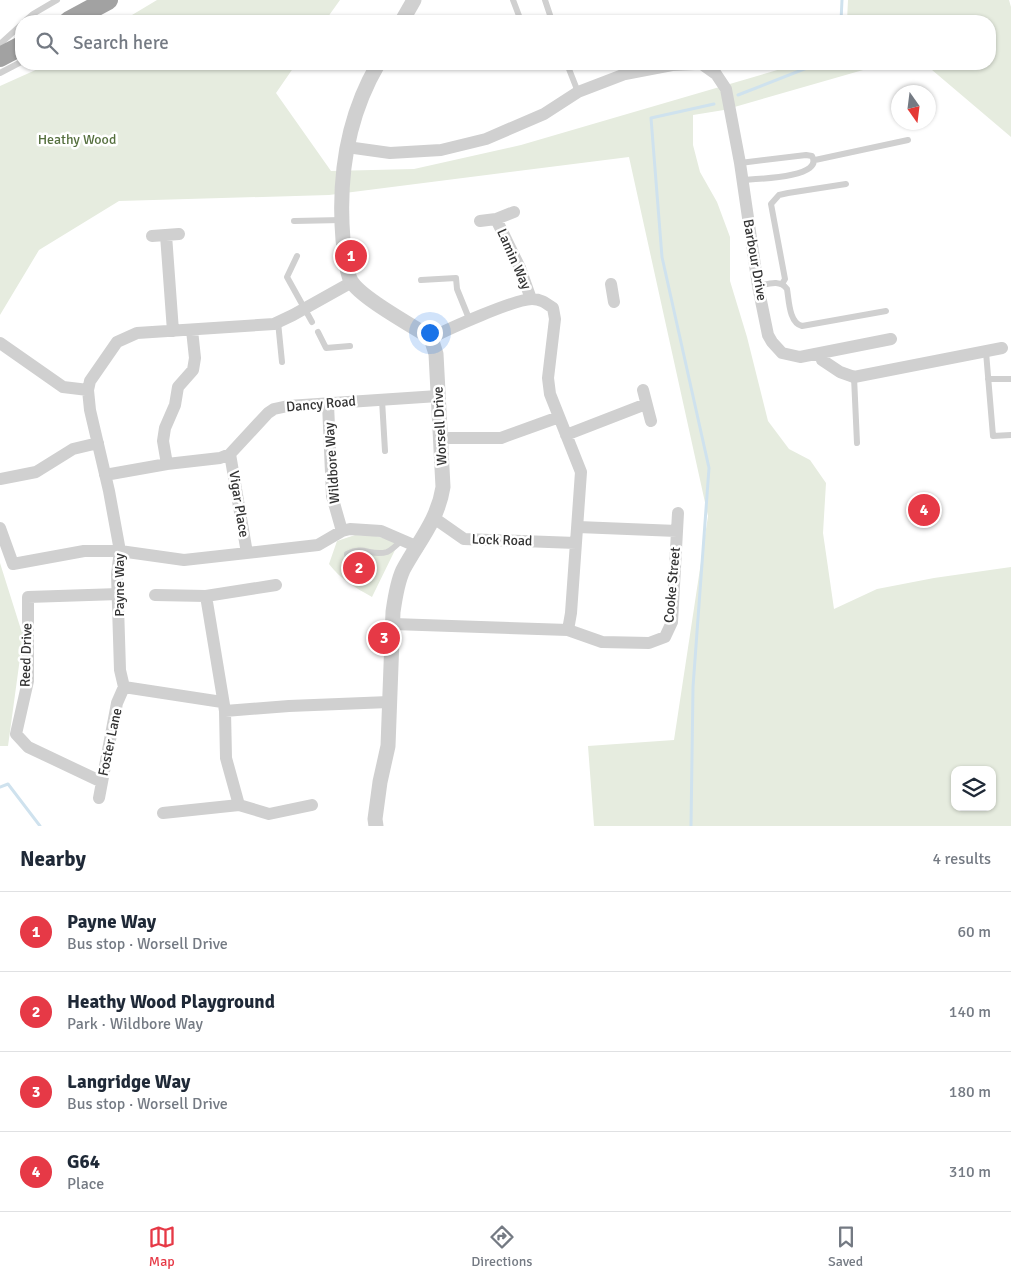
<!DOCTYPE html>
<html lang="en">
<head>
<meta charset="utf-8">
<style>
  :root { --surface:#fff; --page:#f6f6f7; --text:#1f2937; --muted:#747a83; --line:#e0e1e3; --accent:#e63946 }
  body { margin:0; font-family:Signika,sans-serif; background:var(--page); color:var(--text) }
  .controls { position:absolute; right:15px; bottom:15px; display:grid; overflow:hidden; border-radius:10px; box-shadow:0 1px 4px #0004 }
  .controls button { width:45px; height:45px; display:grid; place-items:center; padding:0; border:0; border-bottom:1px solid var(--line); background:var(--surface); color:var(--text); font:25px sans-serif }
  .compass { position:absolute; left:891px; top:85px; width:45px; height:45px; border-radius:50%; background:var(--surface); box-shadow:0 1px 4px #0004; rotate:166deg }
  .you { position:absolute; left:429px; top:332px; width:18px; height:18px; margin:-12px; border:4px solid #fff; border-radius:50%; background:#1a73e8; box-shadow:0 0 0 8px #1a73e833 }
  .badge { display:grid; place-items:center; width:32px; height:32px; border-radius:50%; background:var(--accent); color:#fff; font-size:16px; font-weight:700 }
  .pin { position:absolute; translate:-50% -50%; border:2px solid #fff; box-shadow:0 1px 5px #0006 }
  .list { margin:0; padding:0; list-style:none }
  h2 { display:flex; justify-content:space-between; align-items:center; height:65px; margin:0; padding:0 20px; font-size:21px }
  h2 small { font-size:16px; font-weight:400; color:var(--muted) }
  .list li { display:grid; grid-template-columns:32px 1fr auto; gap:15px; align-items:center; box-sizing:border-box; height:80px; padding:0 20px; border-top:1px solid var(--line) }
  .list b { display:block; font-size:19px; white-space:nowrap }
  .list p { margin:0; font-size:16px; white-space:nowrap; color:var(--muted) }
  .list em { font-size:16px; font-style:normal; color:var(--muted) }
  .icon { flex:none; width:28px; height:28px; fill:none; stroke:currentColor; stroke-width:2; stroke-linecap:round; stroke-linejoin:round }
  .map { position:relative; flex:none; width:1011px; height:826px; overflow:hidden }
  .search { position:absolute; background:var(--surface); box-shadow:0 1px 4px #0004; left:15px; right:15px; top:15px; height:55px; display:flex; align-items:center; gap:12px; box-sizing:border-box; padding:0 18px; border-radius:20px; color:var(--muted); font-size:19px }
  .sheet { height:385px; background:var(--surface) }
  nav { display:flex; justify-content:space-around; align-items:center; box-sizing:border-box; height:70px; border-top:1px solid var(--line); background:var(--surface); font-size:14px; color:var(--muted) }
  nav a { display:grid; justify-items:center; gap:2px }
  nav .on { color:var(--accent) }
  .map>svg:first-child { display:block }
</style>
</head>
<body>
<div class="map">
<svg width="1011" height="826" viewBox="0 0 1011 826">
  <rect width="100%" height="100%" fill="#fff"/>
  <path fill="#e6ecdf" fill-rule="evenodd" d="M 157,0 L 340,0 L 325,21 L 122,21 Z
    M 848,0 L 1009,0 L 1011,7 L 1011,137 L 925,64 L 990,64 L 990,21 L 847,21 Z
    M 49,64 L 296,64 L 276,93 L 331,171 L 414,169 L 521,145 L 798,64 L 884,64 L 724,110 L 693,115 L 693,145 L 700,172 L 717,202 L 730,237 L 730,281 L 747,337 L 768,421 L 789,449 L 810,460 L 826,483 L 823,533 L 834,609 L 877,589 L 934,578 L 1011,567 L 1011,826 L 594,826 L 588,746 L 674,740 L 708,516 L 629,157 L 329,195 L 119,201 L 39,250 L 0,315 L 0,86 ZM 955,770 L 992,770 L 992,807 L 955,807 Z
    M 355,535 L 376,536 L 397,542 L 396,548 L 372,597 C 356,588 340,579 329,564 L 337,541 Z
    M 0,563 L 23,636 L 8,746 L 0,746 Z"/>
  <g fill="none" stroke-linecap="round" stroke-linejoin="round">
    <path stroke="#cfe2ee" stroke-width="3" d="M 841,21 L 842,0
      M 738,95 L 817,64
      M 0,787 L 8,784 L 40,826
      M 691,826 L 693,687 L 709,468 L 662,257 L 651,118 L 714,104"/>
    <path stroke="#d0d0d0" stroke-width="6" d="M 513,0 L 521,21
      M 545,0 L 552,21
      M 25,21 L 33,14 L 57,0
      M 0,44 L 21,25
      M 567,64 L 578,92
      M 0,73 L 21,62
      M 815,160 L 908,140
      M 740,163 L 806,155 L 812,156 C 825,178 754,179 741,180
      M 294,221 L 342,220
      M 297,256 L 287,277 L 312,322
      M 421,280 L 456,278 L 457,289 L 470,321
      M 782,284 L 785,279 L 771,204 L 779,195 L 788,193 L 846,184
      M 758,286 C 768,284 780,279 787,289 C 789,300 789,323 802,326 L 886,311
      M 278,322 L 282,362
      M 318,332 L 326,348 L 350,346
      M 986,352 L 993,436 L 1011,435
      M 854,377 L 857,443
      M 988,379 L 1011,379
      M 382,400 L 385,451
      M 367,574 L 350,563 L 347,554 C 364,545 371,557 387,552 C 392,550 398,544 403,539"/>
    <path stroke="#d0d0d0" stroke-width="12" d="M 702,64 L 716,74 L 726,89 L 740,163 L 758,286 L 768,335 L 772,342 L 782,353 L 800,357 L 891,339
      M 347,147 L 390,153 L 441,150 L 486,139 L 544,114 L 578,92 L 625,74 L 672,65 L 695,64
      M 496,219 L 520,268 L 531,299
      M 480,221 L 496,219 L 514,212
      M 166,235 L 173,331
      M 152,236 L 179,234
      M 611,284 L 614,302
      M 431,338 C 448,329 515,299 532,299 C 541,299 546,303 553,308 L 555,319 L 548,378 L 550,394 L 581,472 L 571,613 L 568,630
      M 0,343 L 63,387 L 88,390
      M 820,353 L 822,360 L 840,372 L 854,377 L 1002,348
      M 643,390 L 651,421
      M 328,404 L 332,496 L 342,531
      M 566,435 L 646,404
      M 441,438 L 501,438 L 559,417
      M 230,454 L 247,553
      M 167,464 L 163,441 L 165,428 L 175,405 L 178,387 L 193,370 L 195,358 L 192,330
      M 105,475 L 167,464 L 220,458 L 230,454 L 268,413 L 274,409 L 288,406 L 438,396
      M 0,479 L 36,472 L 73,449 L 98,443
      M 434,518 L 464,539 L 576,543
      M 578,527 L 677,531
      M 0,528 L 13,564 L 84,551 L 120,551 L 184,560 L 318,545 L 342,531 L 350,529 L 381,531 L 418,547
      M 155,595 L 206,596 L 276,585
      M 206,596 L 225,711 L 226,758 L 239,805 L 269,814 L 312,805
      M 393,624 L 568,630 L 602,642 L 649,643 L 665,637 L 672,622 L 678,513
      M 222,702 L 124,687 L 120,670 L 117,574 L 120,551 L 109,491 L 90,410 L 88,390 L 90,381 L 117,342 L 137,333 L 274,324 L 293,315 L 352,282
      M 225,711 L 289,706 L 389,702
      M 102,782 L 28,747 L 16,734 L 28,681 L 28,597 L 119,594
      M 99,798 L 117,703 L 124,687
      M 163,813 L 239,805"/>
    <path stroke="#d0d0d0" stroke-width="15" d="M 402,21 L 414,0
      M 376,826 L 375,819 L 380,782 L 388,746 L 393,612 C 395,598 397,583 403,570 C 418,542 438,520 443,487 L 436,354 L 431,338 C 413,326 361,298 351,281 C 345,269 345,253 343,240 C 338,179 347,117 378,64"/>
    <path stroke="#a2a2a2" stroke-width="20" d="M 69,21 L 108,0
      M 0,57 L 21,46"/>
  </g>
  <g text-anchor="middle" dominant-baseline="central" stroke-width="5" stroke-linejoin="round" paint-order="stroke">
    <g font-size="14" fill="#56703f" stroke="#fff">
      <text x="77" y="139">Heathy Wood</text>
    </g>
    <g font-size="14" fill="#333" stroke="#fff">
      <text transform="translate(514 259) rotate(66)">Lamin Way</text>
      <text transform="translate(755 260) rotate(80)">Barbour Drive</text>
      <text transform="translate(321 404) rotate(-5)">Dancy Road</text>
      <text transform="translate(440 426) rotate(-93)">Worsell Drive</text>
      <text transform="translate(332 463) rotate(-94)">Wildbore Way</text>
      <text transform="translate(239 504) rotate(81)">Vigar Place</text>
      <text transform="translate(502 540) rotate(2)">Lock Road</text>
      <text transform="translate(119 585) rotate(-90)">Payne Way</text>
      <text transform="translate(672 585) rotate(-85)">Cooke Street</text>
      <text transform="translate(26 655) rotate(-88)">Reed Drive</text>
      <text transform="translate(110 742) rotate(-78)">Foster Lane</text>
    </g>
  </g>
</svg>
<div class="controls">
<button><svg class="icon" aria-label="layers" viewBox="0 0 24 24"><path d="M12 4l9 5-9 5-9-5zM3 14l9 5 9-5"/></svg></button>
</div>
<svg class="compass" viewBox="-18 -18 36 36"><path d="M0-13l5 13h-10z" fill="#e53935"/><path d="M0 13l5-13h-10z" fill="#747a83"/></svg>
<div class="you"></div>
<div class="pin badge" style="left:351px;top:256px">1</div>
<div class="pin badge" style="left:359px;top:568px">2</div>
<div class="pin badge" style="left:384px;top:638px">3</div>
<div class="pin badge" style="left:924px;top:510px">4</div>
<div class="search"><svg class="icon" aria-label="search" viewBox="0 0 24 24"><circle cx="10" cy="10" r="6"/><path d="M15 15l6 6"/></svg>Search here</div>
</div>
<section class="sheet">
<h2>Nearby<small>4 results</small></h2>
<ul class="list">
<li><span class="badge">1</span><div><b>Payne Way</b><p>Bus stop · Worsell Drive</p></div><em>60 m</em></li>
<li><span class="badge">2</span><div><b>Heathy Wood Playground</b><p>Park · Wildbore Way</p></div><em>140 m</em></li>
<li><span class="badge">3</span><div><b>Langridge Way</b><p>Bus stop · Worsell Drive</p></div><em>180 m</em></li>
<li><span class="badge">4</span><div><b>G64</b><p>Place</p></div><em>310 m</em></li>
</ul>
</section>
<nav>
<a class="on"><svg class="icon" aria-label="map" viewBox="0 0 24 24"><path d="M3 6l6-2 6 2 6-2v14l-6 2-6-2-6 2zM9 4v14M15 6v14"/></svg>Map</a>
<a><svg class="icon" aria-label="directions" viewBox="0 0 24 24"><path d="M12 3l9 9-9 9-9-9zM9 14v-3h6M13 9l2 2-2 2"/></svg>Directions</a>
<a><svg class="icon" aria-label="saved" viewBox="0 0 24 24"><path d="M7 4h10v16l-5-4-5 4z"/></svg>Saved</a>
</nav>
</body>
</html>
